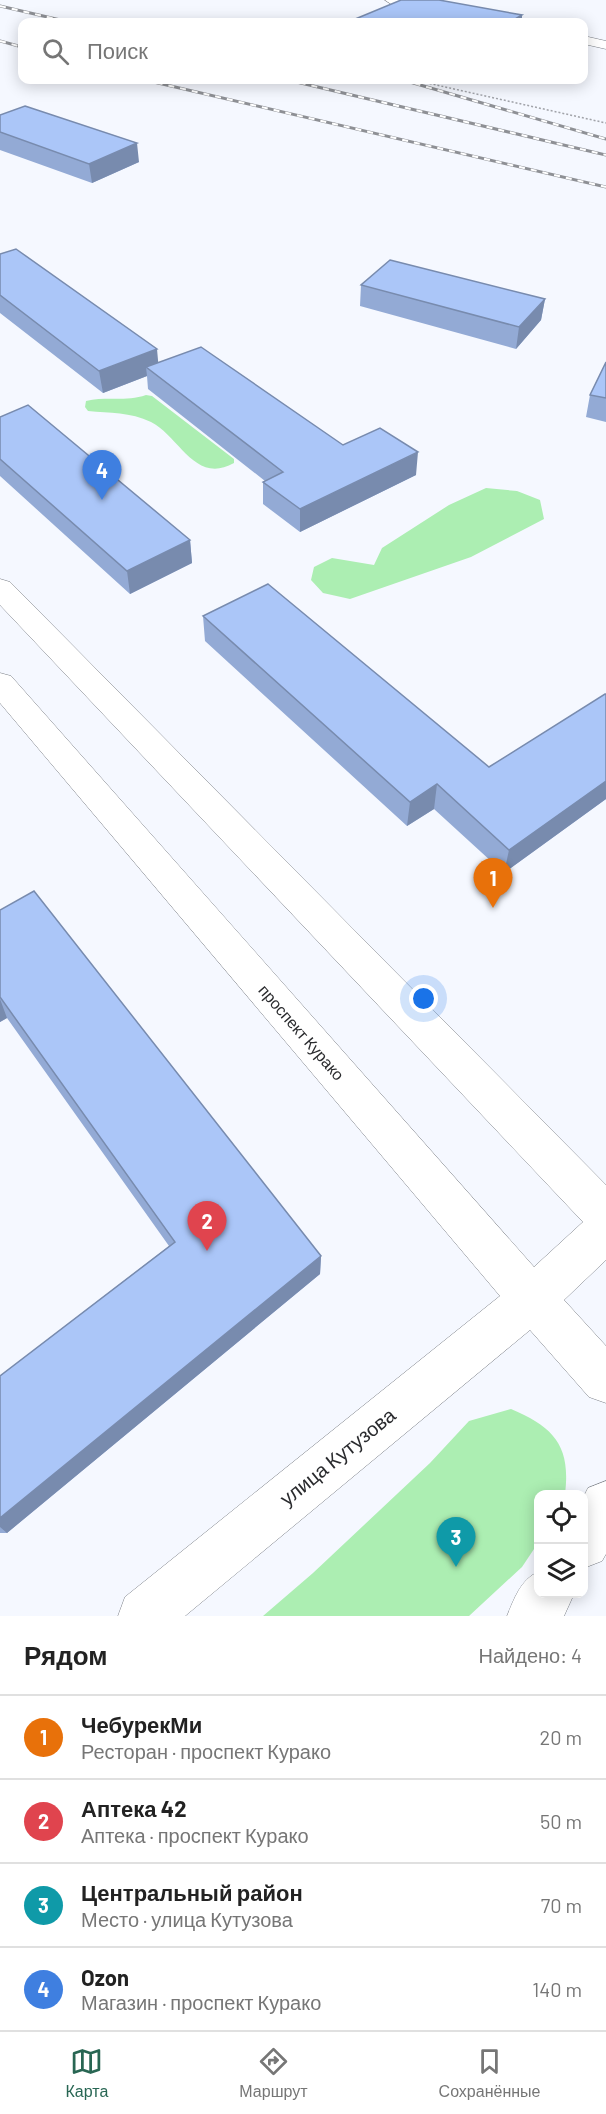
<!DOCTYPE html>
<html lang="ru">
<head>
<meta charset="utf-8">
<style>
  :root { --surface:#fff; --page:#f6f6f6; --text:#222; --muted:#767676; --line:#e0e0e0; --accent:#286653 }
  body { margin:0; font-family:Barlow,sans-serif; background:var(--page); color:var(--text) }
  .controls { position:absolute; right:18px; bottom:18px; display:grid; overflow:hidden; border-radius:12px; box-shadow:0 3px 15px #0003 }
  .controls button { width:54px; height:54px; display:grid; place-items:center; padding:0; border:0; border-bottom:2px solid var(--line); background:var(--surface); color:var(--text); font:30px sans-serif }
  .you { position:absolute; left:424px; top:999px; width:21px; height:21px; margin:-15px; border:4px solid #fff; border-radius:50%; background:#1a73e8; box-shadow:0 0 0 9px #1a73e833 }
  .badge { display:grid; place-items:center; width:39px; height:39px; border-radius:50%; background:var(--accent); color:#fff; font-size:20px; font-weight:700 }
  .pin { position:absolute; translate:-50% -50px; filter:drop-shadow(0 2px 3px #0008) }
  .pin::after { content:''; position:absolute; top:32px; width:21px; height:18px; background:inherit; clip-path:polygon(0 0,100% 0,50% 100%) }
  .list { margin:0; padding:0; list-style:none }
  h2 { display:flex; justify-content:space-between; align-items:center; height:78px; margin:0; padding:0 24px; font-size:26px }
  h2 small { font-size:20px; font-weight:400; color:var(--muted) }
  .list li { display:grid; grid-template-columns:39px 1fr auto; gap:18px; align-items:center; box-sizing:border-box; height:84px; padding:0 24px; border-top:2px solid var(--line) }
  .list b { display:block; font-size:22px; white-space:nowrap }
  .list p { margin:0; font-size:20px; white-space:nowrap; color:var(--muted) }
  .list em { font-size:20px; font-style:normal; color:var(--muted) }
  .icon { flex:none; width:33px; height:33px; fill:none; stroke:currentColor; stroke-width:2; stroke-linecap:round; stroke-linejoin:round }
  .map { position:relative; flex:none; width:606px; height:1616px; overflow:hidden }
  .search { position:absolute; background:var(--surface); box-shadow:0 3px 15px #0003; left:18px; right:18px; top:18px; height:66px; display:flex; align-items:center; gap:15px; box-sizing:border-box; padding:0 21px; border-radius:12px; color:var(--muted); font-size:22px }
  .sheet { height:414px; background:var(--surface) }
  nav { display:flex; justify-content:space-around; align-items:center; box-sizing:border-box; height:84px; border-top:2px solid var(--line); background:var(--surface); font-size:16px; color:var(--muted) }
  nav a { display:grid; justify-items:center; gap:3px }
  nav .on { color:var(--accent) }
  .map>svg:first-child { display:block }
</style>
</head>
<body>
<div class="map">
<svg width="606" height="1616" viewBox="0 0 606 1616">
  <rect width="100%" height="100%" fill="#f5f8ff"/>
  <path fill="#aceeb2" d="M 146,395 L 152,396 L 234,459 L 234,463 C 195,485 180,437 151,422 C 130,412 110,413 88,411 L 85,407 L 86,401 C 106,396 126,402 146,395 Z
    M 486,488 L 517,491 L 540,500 L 544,519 L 471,557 L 350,599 L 323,593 L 311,580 L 314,567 L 332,558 L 374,565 L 382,548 L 449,505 Z
    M 511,1409 C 554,1427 571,1446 565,1494 L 538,1494 L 538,1543 L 522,1567 L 469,1616 L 263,1616 L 313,1573 L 430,1463 L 469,1421 Z"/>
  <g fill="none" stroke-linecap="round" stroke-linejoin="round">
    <defs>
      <path id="minor" d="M 385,0 L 410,0 L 497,18 L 504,22 L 480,22 L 391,4 Z
        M 584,36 L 606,41 L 606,49 L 584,44 Z"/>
      <path id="secondary" d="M 0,579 L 10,582 L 606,1185 L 606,1260 L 564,1300 L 606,1346 L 606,1403 L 589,1397 L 530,1330 L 185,1616 L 118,1616 L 125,1597 L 500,1296 L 0,703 L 0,673 L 11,676 L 534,1267 L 583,1222 L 0,605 Z
        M 606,1481 L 606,1554 L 602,1561 L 584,1568 L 584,1496 L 588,1488 Z
        M 538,1572 L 538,1594 L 574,1594 L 564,1616 L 507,1616 C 514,1599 521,1579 538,1572 Z"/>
    </defs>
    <use href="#minor" stroke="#7a7e85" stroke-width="1"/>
    <use href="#secondary" stroke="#7a7e85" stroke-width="1"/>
    <path stroke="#a1a3a9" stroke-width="1.5" stroke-dasharray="2 2" stroke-linecap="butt" d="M 414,80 L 606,123"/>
    <use href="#minor" fill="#fff" fill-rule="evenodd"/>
    <use href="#secondary" fill="#fff" fill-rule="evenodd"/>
    <defs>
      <path id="rail" d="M 0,6 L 69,22
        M 0,41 L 22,47
        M 145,80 L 606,187
        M 288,80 L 606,155
        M 403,80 L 606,139"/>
    </defs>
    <use href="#rail" stroke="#8e9095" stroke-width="3"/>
    <use href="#rail" stroke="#fff" stroke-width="2" stroke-dasharray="6" stroke-linecap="butt"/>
  </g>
  <path fill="#93aad5" d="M 464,80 L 482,80 L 476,83 Z
    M 0,115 L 139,162 L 92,183 L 0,150 Z
    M 0,254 L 158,363 L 343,445 L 416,475 L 300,532 L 263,504 L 263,482 L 265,481 L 148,389 L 147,376 L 103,393 L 0,313 Z
    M 361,285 L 545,299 L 541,320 L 516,349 L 360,306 Z
    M 606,362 L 606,422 L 586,417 L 590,395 Z
    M 0,417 L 190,540 L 192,563 L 130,594 L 0,476 Z
    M 203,616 L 489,767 L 606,694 L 606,799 L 504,873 L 434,809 L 407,826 L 205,641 Z
    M 0,910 L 321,1256 L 320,1274 L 7,1533 L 0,1533 L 0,1376 L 169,1246 L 7,1018 L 0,1022 Z"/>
  <path fill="#788bae" d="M 522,15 L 522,22 L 510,22 Z
    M 137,143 L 139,162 L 92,183 L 89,164 Z
    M 545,299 L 541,320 L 516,349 L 519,327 Z
    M 157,349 L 159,371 L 146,367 L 147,376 L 103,393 L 99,371 Z
    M 418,452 L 416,475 L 300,532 L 300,509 Z
    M 190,540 L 192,563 L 130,594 L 127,571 Z
    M 606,781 L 606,799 L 504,873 L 509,850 Z
    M 437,784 L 434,809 L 407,826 L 410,802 Z
    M 0,999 L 7,1018 L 0,1022 Z
    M 321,1256 L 320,1274 L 7,1533 L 0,1527 L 0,1518 Z"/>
  <path fill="#abc6f8" stroke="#788bae" stroke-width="1.5" d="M 401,0 L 439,0 L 522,15 L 510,22 L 348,22 Z
    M 25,106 L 137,143 L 89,164 L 0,132 L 0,115 Z
    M 16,249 L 157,349 L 99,371 L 0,295 L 0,254 Z
    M 390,260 L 545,299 L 519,327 L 361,285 Z
    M 201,347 L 343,445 L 380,428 L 418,452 L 300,509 L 263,482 L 283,472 L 146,367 Z
    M 606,362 L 606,398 L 590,395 Z
    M 28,405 L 190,540 L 127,571 L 0,459 L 0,417 Z
    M 268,584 L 489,767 L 605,694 L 606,694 L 606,781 L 509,850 L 437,784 L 410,802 L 203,616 Z
    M 34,891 L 321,1256 L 0,1518 L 0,1376 L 175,1242 L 0,997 L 0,910 Z"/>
  <g text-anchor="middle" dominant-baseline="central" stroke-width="4.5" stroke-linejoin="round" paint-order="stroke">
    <g font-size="16" fill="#2a2b2e" stroke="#fff">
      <text transform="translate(302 1032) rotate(49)">проспект Курако</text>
    </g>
    <g font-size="20" fill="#2a2b2e" stroke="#fff">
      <text transform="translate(337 1456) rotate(-39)">улица Кутузова</text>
    </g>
  </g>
</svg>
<div class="controls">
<button><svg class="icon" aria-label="locate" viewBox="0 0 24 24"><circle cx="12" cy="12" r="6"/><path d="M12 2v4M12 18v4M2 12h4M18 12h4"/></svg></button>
<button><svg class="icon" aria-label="layers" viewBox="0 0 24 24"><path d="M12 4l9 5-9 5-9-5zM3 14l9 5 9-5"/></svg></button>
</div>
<div class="you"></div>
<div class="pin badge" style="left:493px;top:908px;background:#e8710a">1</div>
<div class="pin badge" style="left:207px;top:1251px;background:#e0444e">2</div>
<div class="pin badge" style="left:456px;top:1567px;background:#0f9aa8">3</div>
<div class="pin badge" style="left:102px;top:500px;background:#3f7fe0">4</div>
<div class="search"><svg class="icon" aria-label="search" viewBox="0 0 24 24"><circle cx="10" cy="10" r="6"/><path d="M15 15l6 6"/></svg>Поиск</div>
</div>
<section class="sheet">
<h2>Рядом<small>Найдено: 4</small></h2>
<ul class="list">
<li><span class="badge" style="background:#e8710a">1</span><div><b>ЧебурекМи</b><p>Ресторан · проспект Курако</p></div><em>20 m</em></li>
<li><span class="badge" style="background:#e0444e">2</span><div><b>Аптека 42</b><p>Аптека · проспект Курако</p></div><em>50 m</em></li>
<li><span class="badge" style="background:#0f9aa8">3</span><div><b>Центральный район</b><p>Место · улица Кутузова</p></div><em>70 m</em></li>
<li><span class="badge" style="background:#3f7fe0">4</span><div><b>Ozon</b><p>Магазин · проспект Курако</p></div><em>140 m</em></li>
</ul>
</section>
<nav>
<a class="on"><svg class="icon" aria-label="map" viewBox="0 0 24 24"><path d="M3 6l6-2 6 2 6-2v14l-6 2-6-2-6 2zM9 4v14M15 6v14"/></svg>Карта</a>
<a><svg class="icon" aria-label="directions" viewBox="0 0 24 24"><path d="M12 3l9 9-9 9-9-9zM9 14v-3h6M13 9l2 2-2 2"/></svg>Маршрут</a>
<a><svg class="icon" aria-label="saved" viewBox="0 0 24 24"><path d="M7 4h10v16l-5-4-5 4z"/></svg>Сохранённые</a>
</nav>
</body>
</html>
